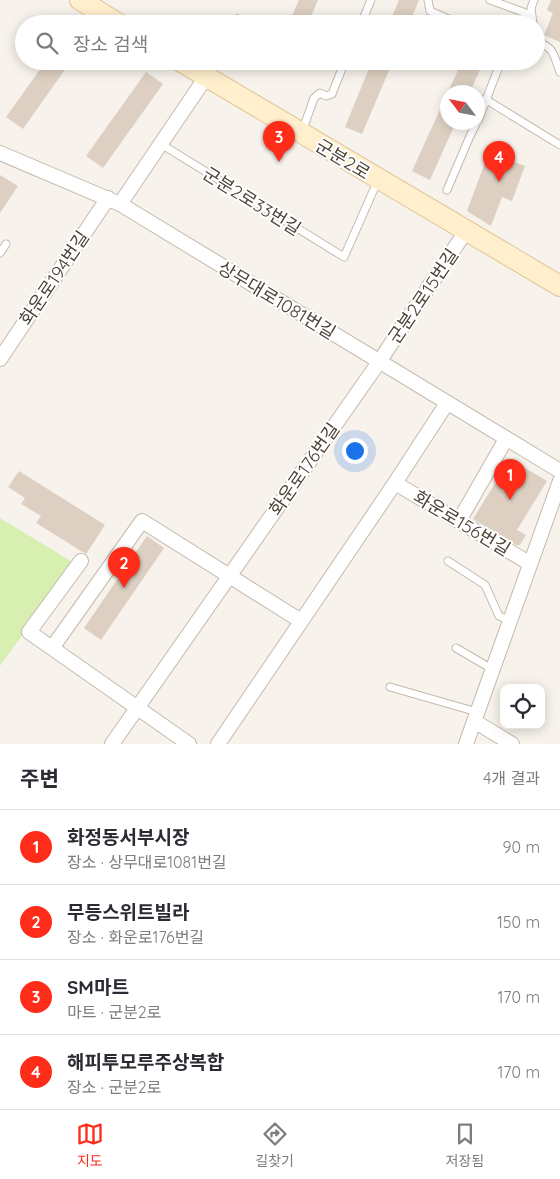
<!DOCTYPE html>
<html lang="ko">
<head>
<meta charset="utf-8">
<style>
  :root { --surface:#fff; --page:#f7f7f7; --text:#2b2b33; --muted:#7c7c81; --line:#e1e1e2; --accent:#ff2c1a }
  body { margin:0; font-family:Quicksand,"Noto Sans KR",sans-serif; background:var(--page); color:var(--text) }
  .controls { position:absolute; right:15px; bottom:15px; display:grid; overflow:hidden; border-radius:10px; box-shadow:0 2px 12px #0003 }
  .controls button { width:45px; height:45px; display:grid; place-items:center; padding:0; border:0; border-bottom:1px solid var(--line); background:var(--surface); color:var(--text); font:25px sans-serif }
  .compass { position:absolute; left:440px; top:85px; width:45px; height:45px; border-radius:50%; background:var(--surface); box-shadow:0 2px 12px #0003; rotate:302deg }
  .you { position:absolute; left:354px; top:450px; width:18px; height:18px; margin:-12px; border:4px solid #fff; border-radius:50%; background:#1a73e8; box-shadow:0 0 0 8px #1a73e833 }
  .badge { display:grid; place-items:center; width:32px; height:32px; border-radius:50%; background:var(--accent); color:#fff; font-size:16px; font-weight:700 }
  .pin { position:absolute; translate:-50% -41px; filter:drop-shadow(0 1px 2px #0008) }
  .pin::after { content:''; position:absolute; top:26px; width:18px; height:15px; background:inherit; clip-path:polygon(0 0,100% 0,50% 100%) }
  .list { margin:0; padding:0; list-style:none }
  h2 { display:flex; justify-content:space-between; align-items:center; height:65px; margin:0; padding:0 20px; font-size:21px }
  h2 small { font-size:16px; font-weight:400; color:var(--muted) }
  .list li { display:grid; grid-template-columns:32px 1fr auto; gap:15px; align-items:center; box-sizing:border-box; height:75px; padding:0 20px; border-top:1px solid var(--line) }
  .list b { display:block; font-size:19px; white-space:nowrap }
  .list p { margin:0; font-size:16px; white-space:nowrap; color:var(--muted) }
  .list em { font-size:16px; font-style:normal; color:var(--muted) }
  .icon { flex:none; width:28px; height:28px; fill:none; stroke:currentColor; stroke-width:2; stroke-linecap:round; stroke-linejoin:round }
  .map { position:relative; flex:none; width:560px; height:744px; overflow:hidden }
  .search { position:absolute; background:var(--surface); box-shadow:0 2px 12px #0003; left:15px; right:15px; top:15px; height:55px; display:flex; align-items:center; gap:12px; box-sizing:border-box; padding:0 18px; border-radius:28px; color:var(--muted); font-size:19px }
  .sheet { height:365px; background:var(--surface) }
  nav { display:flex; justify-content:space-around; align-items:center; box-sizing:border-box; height:70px; border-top:1px solid var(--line); background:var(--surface); font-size:14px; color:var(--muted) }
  nav a { display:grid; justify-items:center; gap:2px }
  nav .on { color:var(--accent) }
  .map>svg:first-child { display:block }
</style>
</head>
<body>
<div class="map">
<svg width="560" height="744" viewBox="0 0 560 744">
  <rect width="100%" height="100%" fill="#f7f2eb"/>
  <path fill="#d7efb0" d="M 0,518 L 74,563 L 0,666 Z"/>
  <path fill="#ddd0c2" d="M 299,0 L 318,0 L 308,24 L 288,24 Z
    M 399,0 L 419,0 L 409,24 L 389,24 Z
    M 551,0 L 560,0 L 560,42 L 544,35 L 553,13 L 547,10 Z
    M 236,13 L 262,24 L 231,24 Z
    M 46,61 L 71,61 L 23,129 L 6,117 Z
    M 372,61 L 393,61 L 362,134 L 345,127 Z
    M 462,61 L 484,61 L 470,92 L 448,92 Z
    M 146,72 L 163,84 L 103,168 L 86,156 Z
    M 448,92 L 448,122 L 456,122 L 430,180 L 412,171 Z
    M 489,152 L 525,166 L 512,201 L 502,197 L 491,226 L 467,211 Z
    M 0,175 L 18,186 L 0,213 Z
    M 510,459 L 547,481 L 517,530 L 526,535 L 520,545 L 516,545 L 473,519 Z
    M 19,471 L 105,525 L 86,554 L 36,523 L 41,516 L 21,504 L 25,498 L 8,487 Z
    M 147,536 L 164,548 L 101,640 L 84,628 Z"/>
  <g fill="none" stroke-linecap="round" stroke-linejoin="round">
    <defs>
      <path id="lane" d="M 428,0 L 430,11 L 460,24
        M 490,0 L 531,15
        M 361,24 L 371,0
        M 533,24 L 531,8 L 534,0
        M 536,39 C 540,44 546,45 550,49 C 555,54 557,65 560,72
        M 485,99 L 560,145
        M 478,121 L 501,61
        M 302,132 L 314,98 L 320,93 L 326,96 L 332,94 L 345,61
        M 161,144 L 344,257 L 378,180
        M 447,190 L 470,136 L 477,122
        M 0,253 L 6,244
        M 448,561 L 485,585 L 499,616 L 509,620
        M 456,648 L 492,669
        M 390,687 L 477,712"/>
      <path id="street" d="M 0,153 L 120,204 L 560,471
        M 120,204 L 206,77
        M 0,359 L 108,198
        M 395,483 L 529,563
        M 459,521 L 506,439
        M 81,561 L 29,632 L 189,744
        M 52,648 L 142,521 L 301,621
        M 474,721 L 512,744
        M 112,744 L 379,362 L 466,231
        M 218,744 L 395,483 L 447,403
        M 466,744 L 560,481"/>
      <path id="secondary" d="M 80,0 L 119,24
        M 180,61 L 560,286"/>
    </defs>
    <use href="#lane" stroke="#c4baac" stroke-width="9"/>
    <use href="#street" stroke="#c4baac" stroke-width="16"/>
    <use href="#secondary" stroke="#dfc798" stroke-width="22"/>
    <use href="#lane" stroke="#fff" stroke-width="7"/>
    <use href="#street" stroke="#fff" stroke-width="14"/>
    <use href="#secondary" stroke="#ffefcd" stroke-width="20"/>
  </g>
  <g text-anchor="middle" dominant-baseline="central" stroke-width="4" stroke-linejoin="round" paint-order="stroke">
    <g font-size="18" fill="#4d4337" stroke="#fff">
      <text transform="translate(343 159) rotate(31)">군분2로</text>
      <text transform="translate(252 201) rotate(32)">군분2로33번길</text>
      <text transform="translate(54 278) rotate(-56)">화운로194번길</text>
      <text transform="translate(423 296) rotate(-56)">군분2로15번길</text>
      <text transform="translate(277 300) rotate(31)">상무대로1081번길</text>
      <text transform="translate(304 469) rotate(-55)">화운로176번길</text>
      <text transform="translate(462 523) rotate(31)">화운로156번길</text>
    </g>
  </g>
</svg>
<div class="controls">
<button><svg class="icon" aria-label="locate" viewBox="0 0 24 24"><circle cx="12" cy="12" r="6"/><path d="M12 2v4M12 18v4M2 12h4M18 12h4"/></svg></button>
</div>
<svg class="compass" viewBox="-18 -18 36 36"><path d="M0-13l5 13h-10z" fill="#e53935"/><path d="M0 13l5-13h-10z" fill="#7c7c81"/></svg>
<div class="you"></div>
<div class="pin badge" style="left:510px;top:500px">1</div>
<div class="pin badge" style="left:124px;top:588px">2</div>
<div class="pin badge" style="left:279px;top:162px">3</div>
<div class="pin badge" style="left:499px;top:182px">4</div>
<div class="search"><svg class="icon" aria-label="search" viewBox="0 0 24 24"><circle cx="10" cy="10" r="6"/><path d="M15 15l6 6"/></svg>장소 검색</div>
</div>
<section class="sheet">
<h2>주변<small>4개 결과</small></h2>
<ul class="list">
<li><span class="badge">1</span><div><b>화정동서부시장</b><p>장소 · 상무대로1081번길</p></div><em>90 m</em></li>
<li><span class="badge">2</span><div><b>무등스위트빌라</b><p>장소 · 화운로176번길</p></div><em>150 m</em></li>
<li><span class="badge">3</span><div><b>SM마트</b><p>마트 · 군분2로</p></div><em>170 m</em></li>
<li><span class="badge">4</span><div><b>해피투모루주상복합</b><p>장소 · 군분2로</p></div><em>170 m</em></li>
</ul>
</section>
<nav>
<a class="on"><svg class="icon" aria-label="map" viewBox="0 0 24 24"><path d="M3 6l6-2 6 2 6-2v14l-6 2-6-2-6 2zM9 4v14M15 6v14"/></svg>지도</a>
<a><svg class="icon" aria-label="directions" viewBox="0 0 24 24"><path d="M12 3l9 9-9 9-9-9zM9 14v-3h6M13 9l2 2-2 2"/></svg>길찾기</a>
<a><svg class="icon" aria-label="saved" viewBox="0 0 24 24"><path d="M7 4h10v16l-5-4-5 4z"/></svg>저장됨</a>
</nav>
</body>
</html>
